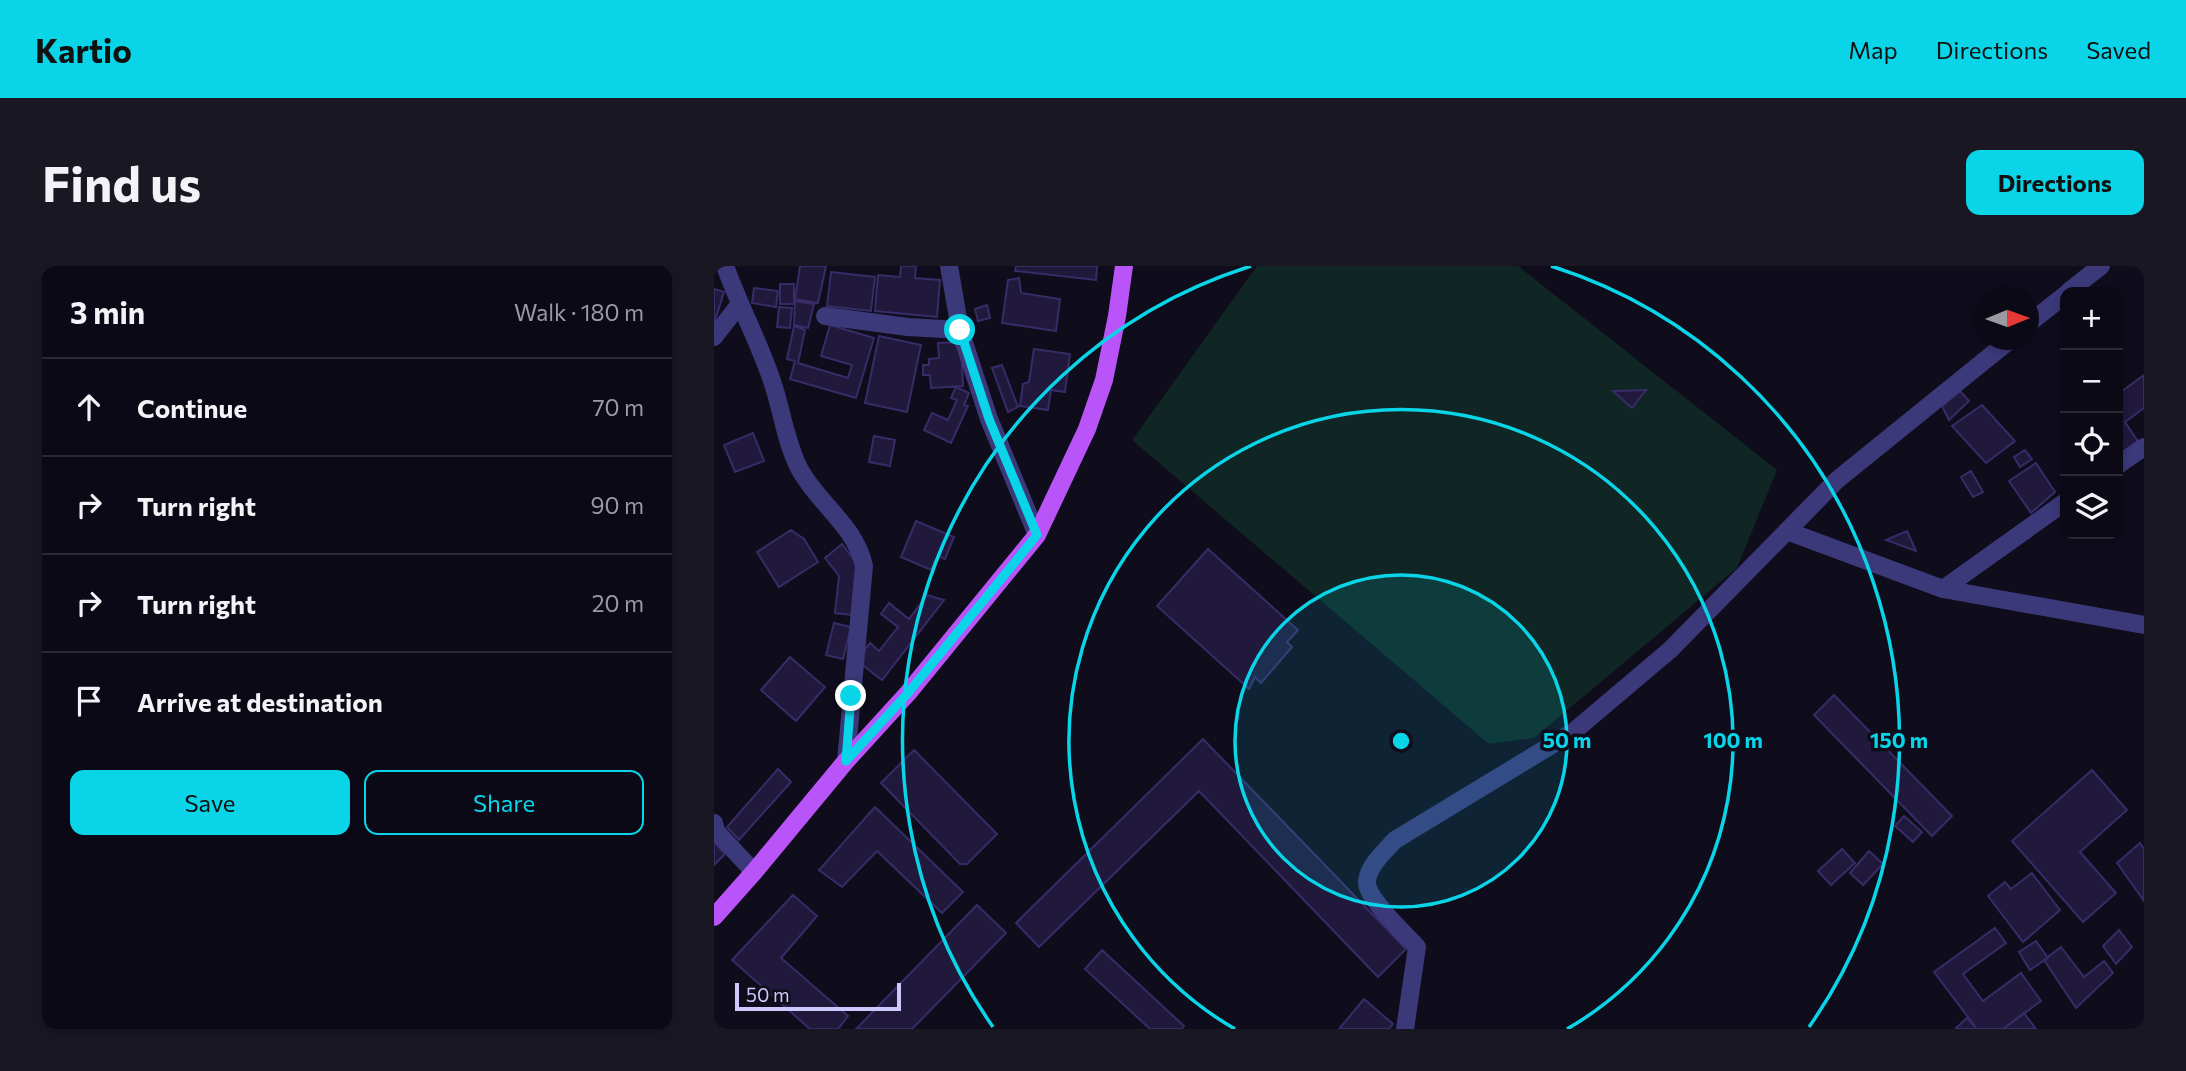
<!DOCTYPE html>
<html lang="en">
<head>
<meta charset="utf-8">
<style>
  :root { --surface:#0b0915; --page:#191722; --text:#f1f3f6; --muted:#9a9aa0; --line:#2b2a34; --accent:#0ad5e8 }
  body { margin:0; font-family:Commissioner,sans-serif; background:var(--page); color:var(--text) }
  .controls { position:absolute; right:21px; top:21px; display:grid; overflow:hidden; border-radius:14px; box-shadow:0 4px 10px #0003 }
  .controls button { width:63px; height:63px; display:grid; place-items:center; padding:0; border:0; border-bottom:2px solid var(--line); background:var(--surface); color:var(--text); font:35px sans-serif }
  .compass { position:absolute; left:1262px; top:21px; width:63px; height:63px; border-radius:50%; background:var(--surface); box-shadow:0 4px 10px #0003; rotate:89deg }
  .scale { position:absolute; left:21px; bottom:18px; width:166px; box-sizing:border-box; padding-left:7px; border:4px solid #cec9fd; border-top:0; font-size:19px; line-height:24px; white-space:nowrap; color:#cec9fd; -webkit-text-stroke:5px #0f0c1c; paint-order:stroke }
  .stop { position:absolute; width:21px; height:21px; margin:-16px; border:5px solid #0ad5e8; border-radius:50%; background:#fff }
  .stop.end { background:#0ad5e8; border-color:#fff; box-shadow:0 2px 7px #0008 }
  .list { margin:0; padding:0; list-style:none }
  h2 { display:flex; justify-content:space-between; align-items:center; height:91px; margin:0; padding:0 28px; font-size:30px }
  h2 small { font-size:23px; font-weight:400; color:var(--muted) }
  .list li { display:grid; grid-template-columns:46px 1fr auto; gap:21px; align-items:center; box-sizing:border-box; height:98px; padding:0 28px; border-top:2px solid var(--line) }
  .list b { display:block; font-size:26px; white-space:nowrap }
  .list em { font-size:23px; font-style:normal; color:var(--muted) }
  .actions { display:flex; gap:14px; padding:21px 28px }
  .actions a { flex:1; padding:16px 0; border:2px solid var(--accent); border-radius:14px; text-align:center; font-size:24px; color:var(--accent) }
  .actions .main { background:var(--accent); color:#111 }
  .icon { flex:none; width:38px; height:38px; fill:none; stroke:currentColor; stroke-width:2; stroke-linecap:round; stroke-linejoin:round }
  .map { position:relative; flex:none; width:1430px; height:763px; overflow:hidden; border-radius:14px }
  header { display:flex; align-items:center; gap:42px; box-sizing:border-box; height:98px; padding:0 35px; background:var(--accent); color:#111 }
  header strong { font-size:33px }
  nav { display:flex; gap:38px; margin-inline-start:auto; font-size:24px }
  .intro { display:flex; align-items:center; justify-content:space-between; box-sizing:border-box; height:168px; padding:0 42px }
  h1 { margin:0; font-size:49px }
  .button { padding:18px 32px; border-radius:14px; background:var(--accent); color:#111; font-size:24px; font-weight:700 }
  main { display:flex; gap:42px; padding:0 42px }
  aside { flex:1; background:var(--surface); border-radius:14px; box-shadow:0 4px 10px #0003 }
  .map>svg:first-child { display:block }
</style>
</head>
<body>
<header>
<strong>Kartio</strong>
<nav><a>Map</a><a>Directions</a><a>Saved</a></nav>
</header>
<div class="intro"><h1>Find us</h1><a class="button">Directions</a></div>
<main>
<aside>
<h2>3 min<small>Walk · 180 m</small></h2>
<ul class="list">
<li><svg class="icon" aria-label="ahead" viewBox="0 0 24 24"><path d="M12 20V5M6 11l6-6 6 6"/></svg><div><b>Continue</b></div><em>70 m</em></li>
<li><svg class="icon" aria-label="right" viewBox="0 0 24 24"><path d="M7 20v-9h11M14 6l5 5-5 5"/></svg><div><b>Turn right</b></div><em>90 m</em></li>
<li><svg class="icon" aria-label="right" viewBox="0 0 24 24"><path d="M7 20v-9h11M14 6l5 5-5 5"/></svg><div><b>Turn right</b></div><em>20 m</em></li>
<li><svg class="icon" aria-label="arrive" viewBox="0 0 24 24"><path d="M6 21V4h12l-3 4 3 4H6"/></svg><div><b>Arrive at destination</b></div></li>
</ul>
<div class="actions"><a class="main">Save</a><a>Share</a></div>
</aside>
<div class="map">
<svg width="1430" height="763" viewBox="0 0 1430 763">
  <rect width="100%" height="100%" fill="#0f0c1c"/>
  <path fill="#0f2624" d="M 543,0 L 804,0 L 1063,204 L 1023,302 L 820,472 L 775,478 L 418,174 Z"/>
  <path fill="#20193c" stroke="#372c67" stroke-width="2" d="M 86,0 L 112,0 L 104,37 L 81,33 Z
    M 187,0 L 202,0 L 201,12 L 226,14 L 223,51 L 161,45 L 164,9 L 186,11 Z
    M 302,0 L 383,0 L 382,14 L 301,5 Z
    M 117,6 L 161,11 L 157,45 L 113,40 Z
    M 305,12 L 307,27 L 346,33 L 342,65 L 288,57 L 294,14 Z
    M 66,18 L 80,18 L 80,38 L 66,38 Z
    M 40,22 L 64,25 L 62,41 L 38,37 Z
    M 0,23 L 10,26 L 0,58 Z
    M 81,35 L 100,38 L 94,62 L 80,59 Z
    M 273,39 L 276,52 L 264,55 L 261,43 Z
    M 65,41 L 78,42 L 76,62 L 63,61 Z
    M 116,59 L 160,72 L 142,132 L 76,113 L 81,95 L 73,93 L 80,60 L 91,64 L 84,97 L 134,112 L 138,99 L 107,90 Z
    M 165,70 L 207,79 L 193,146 L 151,137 Z
    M 247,76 L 249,120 L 217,122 L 216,109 L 209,109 L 209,99 L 215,99 L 215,93 L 225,92 L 224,77 Z
    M 320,83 L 356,88 L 351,126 L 337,124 L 334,144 L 306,140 L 309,118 L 315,116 Z
    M 288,99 L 304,141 L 294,146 L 278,102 Z
    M 1430,109 L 1430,142 L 1411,156 L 1425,177 L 1407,190 L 1404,184 L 1404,128 Z
    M 242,121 L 255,127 L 250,139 L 254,140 L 237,177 L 210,164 L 218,147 L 234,154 L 243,134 L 237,132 Z
    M 932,124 L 918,142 L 899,125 Z
    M 1246,125 L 1255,135 L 1235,154 L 1228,140 Z
    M 1268,139 L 1301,175 L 1272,197 L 1238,160 Z
    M 39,167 L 50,195 L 21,206 L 10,179 Z
    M 160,170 L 181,174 L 176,200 L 155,196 Z
    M 1311,184 L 1318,193 L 1306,201 L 1300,191 Z
    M 1322,197 L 1341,226 L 1317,247 L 1295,215 Z
    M 1257,205 L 1269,226 L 1259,231 L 1247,211 Z
    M 202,255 L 240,271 L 231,293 L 224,290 L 217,304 L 187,291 Z
    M 77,264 L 90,273 L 104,296 L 65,321 L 43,286 Z
    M 1193,265 L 1202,285 L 1172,274 Z
    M 128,278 L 143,298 L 138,349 L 121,347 L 125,310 L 111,292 Z
    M 494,283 L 584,364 L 573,376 L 578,381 L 547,417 L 541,411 L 535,423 L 443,340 Z
    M 213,329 L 230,334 L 168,414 L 142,394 L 156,377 L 165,385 L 184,361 L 167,348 L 175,337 L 195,353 Z
    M 120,357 L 137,361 L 129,393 L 112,389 Z
    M 76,391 L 111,421 L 82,455 L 47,424 Z
    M 1120,429 L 1238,550 L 1218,570 L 1100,449 Z
    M 489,473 L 692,683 L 664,711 L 485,525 L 325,681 L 302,657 Z
    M 200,484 L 283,568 L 253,598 L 246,598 L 167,517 Z
    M 64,503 L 77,516 L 25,574 L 13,561 Z
    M 1378,504 L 1413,544 L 1366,586 L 1402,627 L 1369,656 L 1298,575 Z
    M 161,541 L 249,626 L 228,647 L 163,585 L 128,621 L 105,604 Z
    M 1190,550 L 1208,566 L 1199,576 L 1181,560 Z
    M 0,576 L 11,588 L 0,599 Z
    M 1426,577 L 1430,583 L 1430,635 L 1403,597 Z
    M 1128,583 L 1141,597 L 1117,619 L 1104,605 Z
    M 1155,585 L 1169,598 L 1149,619 L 1136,607 Z
    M 1318,607 L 1346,644 L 1309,676 L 1274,630 L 1291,616 L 1297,623 Z
    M 79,629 L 103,650 L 67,692 L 134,750 L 124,763 L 96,763 L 18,694 Z
    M 263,639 L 292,667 L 198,763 L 142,763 Z
    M 1281,662 L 1292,677 L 1249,708 L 1269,735 L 1307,707 L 1327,735 L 1289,763 L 1263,763 L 1220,706 Z
    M 1405,664 L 1418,681 L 1402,698 L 1389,680 Z
    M 1322,675 L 1334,692 L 1316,704 L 1305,686 Z
    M 1347,681 L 1370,711 L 1390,695 L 1399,707 L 1362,742 L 1330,694 Z
    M 388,684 L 470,760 L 468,763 L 436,763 L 371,703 Z
    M 650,733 L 679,758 L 675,763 L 625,763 Z
    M 1310,747 L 1322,763 L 1289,763 Z
    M 1253,752 L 1263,763 L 1242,763 L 1242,762 Z"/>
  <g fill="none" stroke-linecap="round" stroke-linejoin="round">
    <path stroke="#3b3979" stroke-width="18" d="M 11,0 C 25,39 45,76 58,115 C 68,144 71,174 85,202 C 104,238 141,259 150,300 L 132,495
      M 235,0 L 246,64 L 275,153 L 323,269
      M 1354,26 L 1387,0
      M 111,50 L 194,61 L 246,64
      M 1314,58 L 1351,29
      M 0,71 L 25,39
      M 1404,199 L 1430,181
      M 1073,265 L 1229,323 L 1430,359
      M 1229,323 L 1351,236
      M 0,557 L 2,565 L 40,606
      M 691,763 L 703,681 C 692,669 651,631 653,615 C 655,599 670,586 681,574 L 859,466 L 956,384 L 1123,214 L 1296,74"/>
    <path stroke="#b955f8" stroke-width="18" d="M 0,651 L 40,606 L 132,495 L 194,427 L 323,269 L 373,163 L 390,114 L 403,50 L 410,0"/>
  </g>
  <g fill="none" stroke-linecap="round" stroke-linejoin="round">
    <path stroke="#0ad5e8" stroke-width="9" d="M 137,430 L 132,495 L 194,427 L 323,269 L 275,153 L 246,64"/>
  </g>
  <circle cx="687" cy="475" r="166" fill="#0ad5e8" fill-opacity=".12"/>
  <g fill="none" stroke="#0ad5e8" stroke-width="3.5">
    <circle cx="687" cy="475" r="166"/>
    <path d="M521 763A332 332 0 1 1 853 763"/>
    <path d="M279 761A498 498 0 0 1 537 0M837 0A498 498 0 0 1 1095 761"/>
  </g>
  <circle cx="687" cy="475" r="10" fill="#0ad5e8" stroke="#0f0c1c" stroke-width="3.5"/>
  <g font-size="21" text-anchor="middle" font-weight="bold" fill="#0ad5e8" stroke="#0f0c1c" stroke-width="7" stroke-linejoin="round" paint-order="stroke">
    <text x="853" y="482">50 m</text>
    <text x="1019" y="482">100 m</text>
    <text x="1185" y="482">150 m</text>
  </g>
</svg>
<div class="controls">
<button>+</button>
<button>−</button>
<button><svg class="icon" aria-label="locate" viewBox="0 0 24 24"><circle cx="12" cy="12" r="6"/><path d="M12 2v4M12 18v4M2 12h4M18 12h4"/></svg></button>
<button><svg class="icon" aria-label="layers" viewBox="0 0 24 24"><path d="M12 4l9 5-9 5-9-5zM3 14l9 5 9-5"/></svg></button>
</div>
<svg class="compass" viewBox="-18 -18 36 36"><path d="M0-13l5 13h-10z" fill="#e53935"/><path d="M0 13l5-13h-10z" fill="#9a9aa0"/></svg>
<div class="scale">50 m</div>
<div class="stop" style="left:246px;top:64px"></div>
<div class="stop end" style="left:137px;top:430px"></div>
</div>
</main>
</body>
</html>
